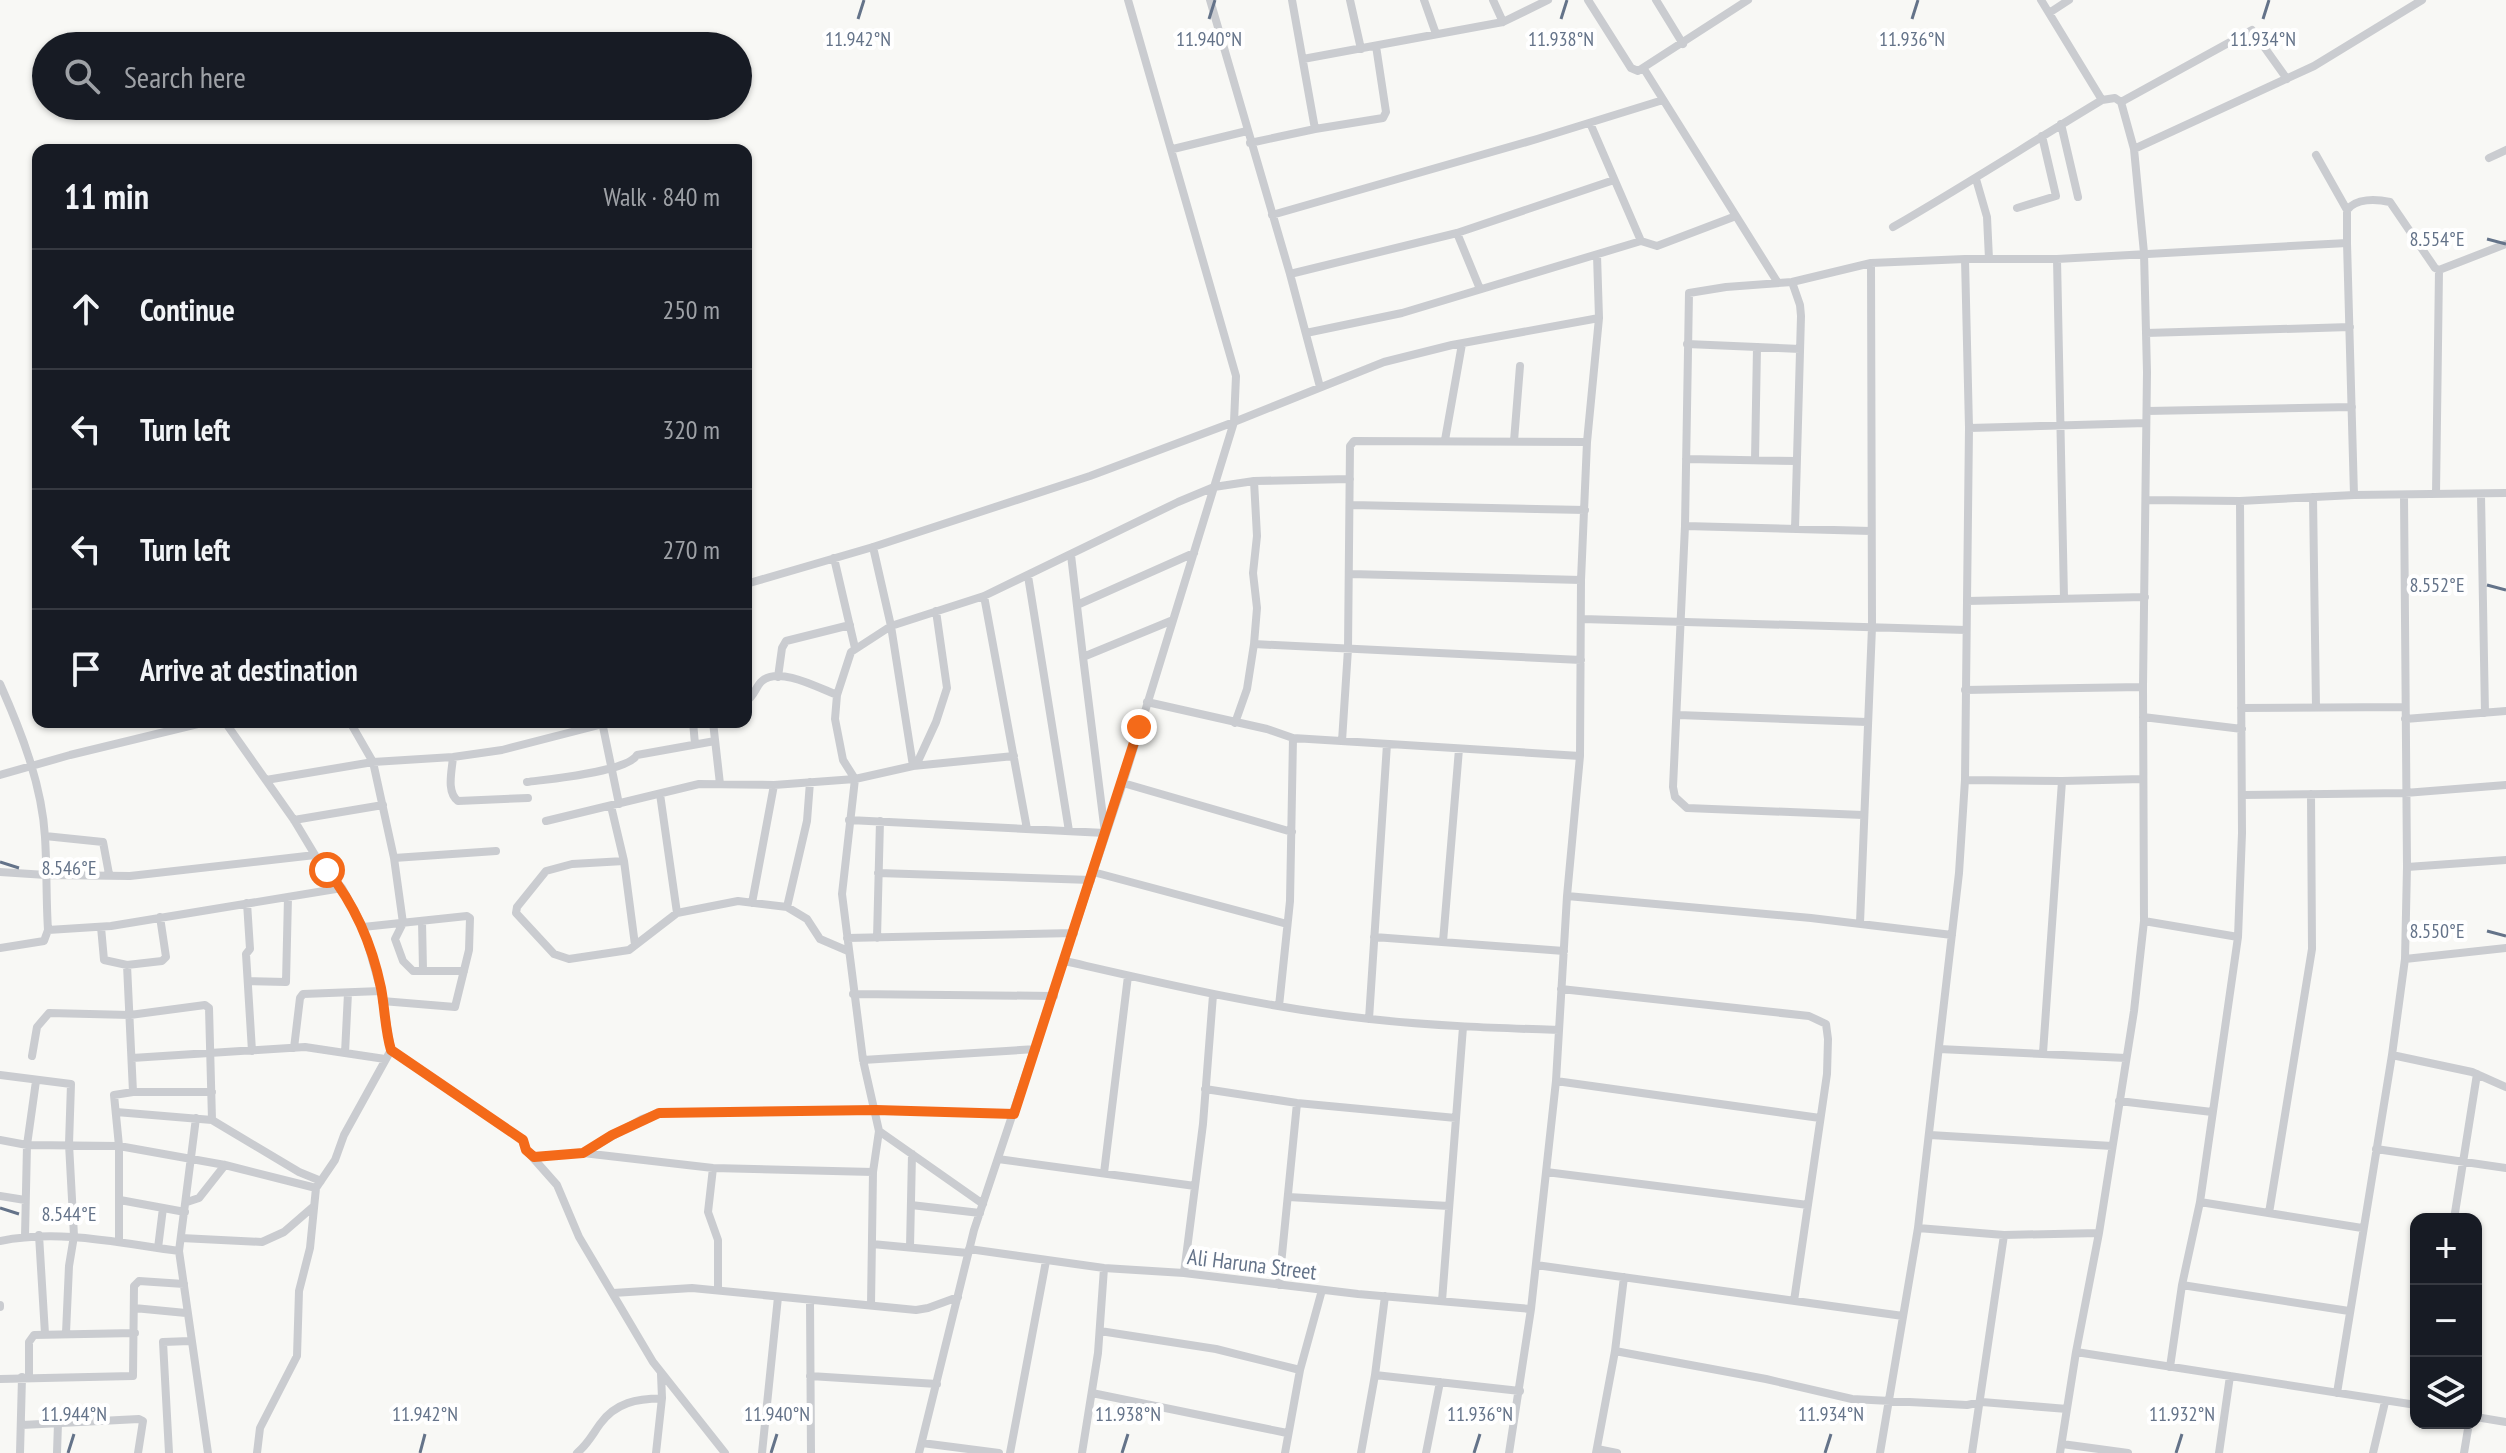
<!DOCTYPE html>
<html lang="en">
<head>
<meta charset="utf-8">
<style>
  :root { --surface:#171b24; --page:#20242c; --text:#f1f3f6; --muted:#9ea1a6; --line:#363941 }
  body { margin:0; font-family:"PT Sans Narrow",sans-serif; background:var(--page); color:var(--text) }
  .controls { position:absolute; right:24px; bottom:24px; display:grid; overflow:hidden; border-radius:16px; box-shadow:0 2px 6px #0004 }
  .controls button { width:72px; height:72px; display:grid; place-items:center; padding:0; border:0; border-bottom:2px solid var(--line); background:var(--surface); color:var(--text); font:40px sans-serif }
  .stop { position:absolute; width:24px; height:24px; margin:-18px; border:6px solid #f46a19; border-radius:50%; background:#fff }
  .stop.end { background:#f46a19; border-color:#fff; box-shadow:0 2px 8px #0008 }
  .list { margin:0; padding:0; list-style:none }
  h2 { display:flex; justify-content:space-between; align-items:center; height:104px; margin:0; padding:0 32px; font-size:34px }
  h2 small { font-size:26px; font-weight:400; color:var(--muted) }
  .list li { display:grid; grid-template-columns:52px 1fr auto; gap:24px; align-items:center; box-sizing:border-box; height:120px; padding:0 32px; border-top:2px solid var(--line) }
  .list b { display:block; font-size:30px; white-space:nowrap }
  .list em { font-size:26px; font-style:normal; color:var(--muted) }
  .icon { flex:none; width:44px; height:44px; fill:none; stroke:currentColor; stroke-width:2; stroke-linecap:round; stroke-linejoin:round }
  .map { position:relative; flex:none; width:2506px; height:1453px; overflow:hidden }
  .search { position:absolute; background:var(--surface); box-shadow:0 2px 6px #0004; left:32px; top:32px; width:720px; height:88px; display:flex; align-items:center; gap:20px; box-sizing:border-box; padding:0 28px; border-radius:44px; color:var(--muted); font-size:30px }
  .panel { position:absolute; background:var(--surface); box-shadow:0 2px 6px #0004; left:32px; top:144px; width:720px; height:584px; border-radius:16px }
  .map>svg:first-child { display:block }
</style>
</head>
<body>
<div class="map">
<svg width="2506" height="1453" viewBox="0 0 2506 1453">
  <rect width="100%" height="100%" fill="#f8f8f5"/>
  <g fill="none" stroke-linecap="round" stroke-linejoin="round">
    <path stroke="#caccd0" stroke-width="8" d="M 1210,0 L 1290,274 L 1320,387
      M 1292,0 L 1315,129
      M 1350,0 L 1361,49
      M 1424,0 L 1436,34
      M 1493,0 L 1503,22
      M 1588,0 L 1631,68 L 1638,71 L 1748,0
      M 1656,0 L 1683,44
      M 2041,0 L 2102,100
      M 2049,13 L 2069,0
      M 1303,59 L 1503,22 L 1548,0
      M 1644,69 L 1778,283
      M 2121,102 L 2252,30 L 2287,79
      M 1590,123 L 1641,241
      M 2061,124 L 2078,197
      M 1250,143 L 1315,129 L 1383,118 L 1386,112 L 1376,46
      M 1173,149 L 1247,131
      M 2134,149 L 2314,66 L 2422,0
      M 2316,155 L 2347,210
      M 2489,158 L 2506,150
      M 1976,179 L 1987,217 L 1989,259
      M 2017,208 L 2056,196 L 2042,136
      M 1272,215 L 1537,139 L 1663,100
      M 1893,227 C 1964,186 2032,142 2102,100 L 2115,98 L 2121,102
      M 1457,233 L 1480,289
      M 2347,243 L 2354,495
      M 2057,259 L 2064,598
      M 1290,274 L 1457,233 L 1614,180
      M 1792,282 L 1800,305 L 1801,316 L 1795,529
      M 1306,333 L 1402,313 L 1641,241 L 1657,246 L 1736,216
      M 2146,333 L 2350,327
      M 1687,344 L 1800,349
      M 2147,411 L 2352,407
      M 1969,428 L 2146,423
      M 1445,440 L 1462,344
      M 1514,441 L 1520,366
      M 1686,459 L 1796,461
      M 1755,460 L 1757,347
      M 2436,494 L 2439,270
      M 2481,495 L 2485,713
      M 2313,497 L 2316,707
      M 2147,500 L 2240,501 L 2354,495 L 2506,493
      M 1351,505 L 1585,510
      M 1685,526 L 1871,531
      M 873,547 L 891,626 L 913,766
      M 1071,555 L 1083,657
      M 834,558 L 855,648
      M 1350,574 L 1581,580
      M 1028,576 L 1069,831
      M 746,584 L 873,547 L 1090,476 L 1234,422 L 1384,362 L 1452,345 L 1599,318
      M 984,596 L 1027,829
      M 1967,601 L 2145,597
      M 1077,605 L 1194,553
      M 1582,619 L 1966,630
      M 1254,644 L 1581,660
      M 778,677 L 782,648 L 786,641 L 850,625
      M 0,684 C 21,731 42,785 45,837 C 47,868 46,899 48,930 L 44,941 L 0,948
      M 1965,690 L 2143,687
      M 746,701 C 755,696 755,687 762,681 C 779,666 819,688 837,695
      M 1147,702 L 1267,729 L 1293,738 L 1580,756
      M 2241,708 L 2405,707
      M 1678,715 L 1867,722
      M 2143,717 L 2242,729
      M 2405,719 L 2506,711
      M 225,722 L 294,820 L 315,855 L 342,888 L 363,927 L 381,991 L 391,1050 L 523,1140 L 526,1150 L 557,1185 L 579,1237 L 653,1362 L 725,1453
      M 350,722 L 373,762 L 394,858 L 403,923 L 395,939 L 403,961 L 413,971 L 464,971
      M 602,722 L 619,804
      M 693,722 L 695,744
      M 713,722 L 720,784
      M 1235,723 L 1247,689 L 1254,644 L 1257,608 L 1253,573 L 1257,536 L 1254,481
      M 1342,741 L 1348,649 L 1350,446 L 1354,441 L 1587,442
      M 453,757 C 452,771 446,792 458,801 L 528,798
      M 914,765 L 919,759 L 936,722 L 947,688 L 936,611
      M 0,775 L 70,755 L 206,722
      M 266,780 L 373,762 L 453,757 L 502,750 L 603,724
      M 1965,780 L 2062,781 L 2143,779
      M 527,782 C 549,779 627,772 637,755 L 715,741
      M 1123,783 L 1292,832
      M 660,794 L 677,913
      M 2242,795 L 2405,793 L 2506,785
      M 611,806 L 624,861 L 635,945
      M 1863,815 L 1687,808 L 1675,797 L 1673,787 L 1685,526 L 1689,293 L 1726,287 L 1792,282 L 1871,263 L 1965,259 L 2057,259 L 2347,243 L 2347,210 C 2356,198 2376,199 2390,202 L 2435,268 L 2439,270 L 2506,244
      M 294,820 L 383,805
      M 849,820 L 1105,833 L 1083,657 L 1173,620
      M 546,821 L 699,784 L 774,785 L 855,779 L 913,766 L 1014,756
      M 45,836 L 103,842 L 109,874
      M 394,858 L 496,851
      M 624,861 L 572,864 L 546,871 L 517,907 L 516,913 L 554,954 L 569,959 L 629,950 L 677,913 L 738,901 L 787,907 L 807,919 L 820,939 L 848,951
      M 2407,867 L 2506,860
      M 0,872 L 46,875 L 130,876 L 315,855
      M 1093,872 L 1287,924
      M 878,873 L 1091,880
      M 1567,896 L 1811,918 L 1952,935
      M 247,903 L 250,949 L 246,954 L 252,1051
      M 752,903 L 774,785
      M 787,907 L 807,821 L 810,782
      M 422,921 L 423,970
      M 2144,921 L 2238,937
      M 1860,923 L 1872,627 L 1871,263
      M 101,927 L 104,960 L 127,965 L 162,961 L 166,957 L 160,917
      M 363,927 L 467,916 L 470,918 L 469,950 L 455,1007 L 382,1001
      M 48,930 L 111,926 L 342,888
      M 1374,937 L 1564,951
      M 847,938 L 1074,933
      M 877,938 L 880,821
      M 1443,942 L 1459,749
      M 2405,959 L 2506,948
      M 1065,961 C 1166,984 1267,1008 1370,1019 C 1433,1026 1496,1028 1559,1030
      M 127,965 L 133,1092
      M 248,981 L 286,982 L 288,897
      M 1561,989 L 1809,1016 L 1826,1024 L 1828,1039 L 1827,1074 L 1794,1301
      M 853,994 L 1054,996
      M 1279,1006 L 1290,901 L 1293,738
      M 1369,1019 L 1387,744
      M 294,1048 L 300,998 L 303,994 L 381,991
      M 1939,1049 L 2126,1058
      M 345,1053 L 348,993
      M 2043,1053 L 2062,781
      M 2392,1055 L 2472,1072 L 2506,1087
      M 32,1056 L 37,1027 L 49,1013 L 130,1015 L 205,1005 L 209,1008 L 212,1120
      M 132,1058 L 305,1047 L 385,1059
      M 863,1060 L 1036,1049
      M 0,1075 L 71,1084 L 69,1144 L 74,1236 L 69,1266 L 66,1333
      M 1556,1081 L 1820,1118
      M 1205,1089 L 1297,1103 L 1456,1118
      M 2119,1101 L 2212,1112
      M 116,1112 L 212,1120 L 299,1172 L 321,1181
      M 196,1118 L 179,1251 L 208,1453
      M 879,1131 L 983,1204
      M 1930,1135 L 2112,1146
      M 0,1140 L 27,1145 L 119,1146 L 225,1165 L 316,1188
      M 2376,1149 L 2506,1168
      M 583,1153 L 642,1119 L 659,1113 L 876,1110 L 1014,1114
      M 534,1157 L 583,1153 L 713,1168 L 873,1172
      M 998,1159 L 1195,1186
      M 713,1168 L 708,1212 L 718,1240 L 718,1290
      M 1546,1172 L 1808,1205
      M 1104,1173 L 1128,976
      M 0,1196 L 25,1200
      M 1288,1197 L 1449,1206
      M 120,1200 L 185,1212
      M 187,1202 L 199,1198 L 225,1165
      M 2200,1202 L 2362,1228
      M 911,1205 L 980,1213
      M 2269,1213 L 2312,949 L 2311,794
      M 2454,1219 L 2477,1074
      M 1918,1228 L 2004,1235 L 2099,1233
      M 39,1235 L 45,1334
      M 25,1236 L 27,1145 L 36,1081
      M 181,1238 L 262,1242 L 284,1232 L 314,1206
      M 0,1241 C 61,1229 118,1243 179,1251
      M 119,1241 L 119,1146 L 114,1095 L 133,1092 L 212,1092
      M 872,1244 L 968,1253
      M 910,1247 L 912,1154
      M 158,1248 L 163,1208
      M 969,1249 L 1104,1268 L 1184,1273 L 1358,1294 L 1531,1309
      M 1536,1265 L 1903,1316
      M 1184,1273 L 1203,1124 L 1213,995
      M 1279,1285 L 1297,1103
      M 2182,1285 L 2349,1311
      M 613,1293 L 692,1288 L 916,1310 L 928,1308 L 958,1297
      M 810,1301 L 811,1453
      M 1442,1301 L 1463,1027
      M 0,1305 L 0,1307
      M 871,1305 L 873,1172 L 879,1131 L 863,1060 L 842,894 L 855,779 L 843,760 L 835,719 L 837,695 L 851,652 L 891,626 L 984,596 L 1178,502 L 1214,487 L 1254,481 L 1350,479
      M 134,1308 L 186,1313
      M 1100,1331 L 1216,1349 L 1300,1370
      M 1615,1351 L 1624,1277
      M 2076,1352 L 2416,1405
      M 2170,1367 L 2182,1285 L 2200,1202 L 2238,937 L 2242,833 L 2240,501
      M 1375,1375 L 1520,1391
      M 810,1376 L 937,1384
      M 29,1377 L 29,1342 L 34,1335 L 135,1333
      M 0,1379 L 133,1376 L 134,1286 L 139,1281 L 184,1284
      M 1092,1393 L 1287,1433
      M 2337,1393 L 2392,1055 L 2405,959 L 2407,867 L 2404,495
      M 2476,1417 L 2506,1422
      M 22,1425 L 139,1419 L 143,1421 L 138,1453
      M 922,1443 L 999,1453
      M 2062,1444 L 2128,1453
      M 1597,1449 L 1617,1453
      M 20,1453 L 22,1377
      M 57,1453 L 58,1423
      M 169,1453 L 163,1342 L 190,1341
      M 257,1453 L 260,1428 L 297,1356 L 299,1291 L 310,1248 L 316,1188 L 335,1160 L 344,1135 L 391,1050
      M 577,1453 C 588,1444 592,1435 600,1424 C 616,1402 637,1399 662,1398
      M 656,1453 L 662,1398 L 661,1374
      M 762,1453 L 778,1297
      M 919,1453 L 974,1230 L 1123,783 L 1234,422 L 1236,376 L 1128,0
      M 1010,1453 L 1046,1261
      M 1082,1453 L 1098,1353 L 1104,1268
      M 1285,1453 L 1300,1370 L 1322,1290
      M 1361,1453 L 1375,1375 L 1385,1296
      M 1426,1453 L 1440,1382
      M 1509,1453 L 1531,1309 L 1556,1081 L 1567,896 L 1580,756 L 1581,580 L 1587,442 L 1599,318 L 1597,255
      M 1596,1453 L 1615,1351 L 1766,1379 L 1852,1399 L 1967,1405 L 1982,1402 L 2067,1409
      M 1880,1453 L 1918,1228 L 1959,873 L 1965,780 L 1967,601 L 1969,428 L 1965,259
      M 1972,1453 L 2004,1235
      M 2060,1453 L 2076,1352 L 2099,1233 L 2134,1011 L 2144,921 L 2143,687 L 2147,372 L 2144,253 L 2134,149 L 2121,102
      M 2219,1453 L 2230,1376
      M 2373,1453 L 2385,1402
      M 2464,1453 L 2469,1423"/>
  </g>
  <g fill="none" stroke-linecap="round" stroke-linejoin="round">
    <path stroke="#f46a19" stroke-width="10" d="M 327,870 C 355,905 372,944 381,988 C 385,1009 385,1030 391,1050 L 523,1140 L 526,1150 L 534,1157 L 583,1153 L 612,1135 L 659,1113 L 876,1110 L 1014,1114 L 1139,727"/>
  </g>
  <path fill="none" stroke="#647389" stroke-width="3" d="M 858,19 L 864,0M 1209,19 L 1215,0M 1561,19 L 1567,0M 1912,19 L 1918,0M 2263,19 L 2269,0M 2487,239 L 2506,244M 2487,585 L 2506,590M 0,862 L 19,868M 2487,931 L 2506,936M 0,1208 L 19,1214M 68,1453 L 74,1434M 420,1453 L 425,1434M 771,1453 L 777,1434M 1122,1453 L 1128,1434M 1474,1453 L 1480,1434M 1825,1453 L 1831,1434M 2176,1453 L 2182,1434"/>
  <g text-anchor="middle" dominant-baseline="central" stroke-width="8" stroke-linejoin="round" paint-order="stroke">
    <g font-size="22" fill="#647389" stroke="#fff">
      <text transform="translate(1252 1264) rotate(7)">Ali Haruna Street</text>
    </g>
  </g>
  <g font-size="20" text-anchor="middle" fill="#647389" stroke="#fff" stroke-width="8" stroke-linejoin="round" paint-order="stroke">
    <text x="858" y="46">11.942°N</text>
    <text x="1209" y="46">11.940°N</text>
    <text x="1561" y="46">11.938°N</text>
    <text x="1912" y="46">11.936°N</text>
    <text x="2263" y="46">11.934°N</text>
    <text x="2437" y="246">8.554°E</text>
    <text x="2437" y="592">8.552°E</text>
    <text x="69" y="875">8.546°E</text>
    <text x="2437" y="938">8.550°E</text>
    <text x="69" y="1221">8.544°E</text>
    <text x="74" y="1421">11.944°N</text>
    <text x="425" y="1421">11.942°N</text>
    <text x="777" y="1421">11.940°N</text>
    <text x="1128" y="1421">11.938°N</text>
    <text x="1480" y="1421">11.936°N</text>
    <text x="1831" y="1421">11.934°N</text>
    <text x="2182" y="1421">11.932°N</text>
  </g>
</svg>
<div class="controls">
<button>+</button>
<button>−</button>
<button><svg class="icon" aria-label="layers" viewBox="0 0 24 24"><path d="M12 4l9 5-9 5-9-5zM3 14l9 5 9-5"/></svg></button>
</div>
<div class="stop" style="left:327px;top:870px"></div>
<div class="stop end" style="left:1139px;top:727px"></div>
<div class="search"><svg class="icon" aria-label="search" viewBox="0 0 24 24"><circle cx="10" cy="10" r="6"/><path d="M15 15l6 6"/></svg>Search here</div>
<section class="panel">
<h2>11 min<small>Walk · 840 m</small></h2>
<ul class="list">
<li><svg class="icon" aria-label="ahead" viewBox="0 0 24 24"><path d="M12 20V5M6 11l6-6 6 6"/></svg><div><b>Continue</b></div><em>250 m</em></li>
<li><svg class="icon" aria-label="left" viewBox="0 0 24 24"><path d="M17 20v-9H6M10 6l-5 5 5 5"/></svg><div><b>Turn left</b></div><em>320 m</em></li>
<li><svg class="icon" aria-label="left" viewBox="0 0 24 24"><path d="M17 20v-9H6M10 6l-5 5 5 5"/></svg><div><b>Turn left</b></div><em>270 m</em></li>
<li><svg class="icon" aria-label="arrive" viewBox="0 0 24 24"><path d="M6 21V4h12l-3 4 3 4H6"/></svg><div><b>Arrive at destination</b></div></li>
</ul>
</section>
</div>
</body>
</html>
